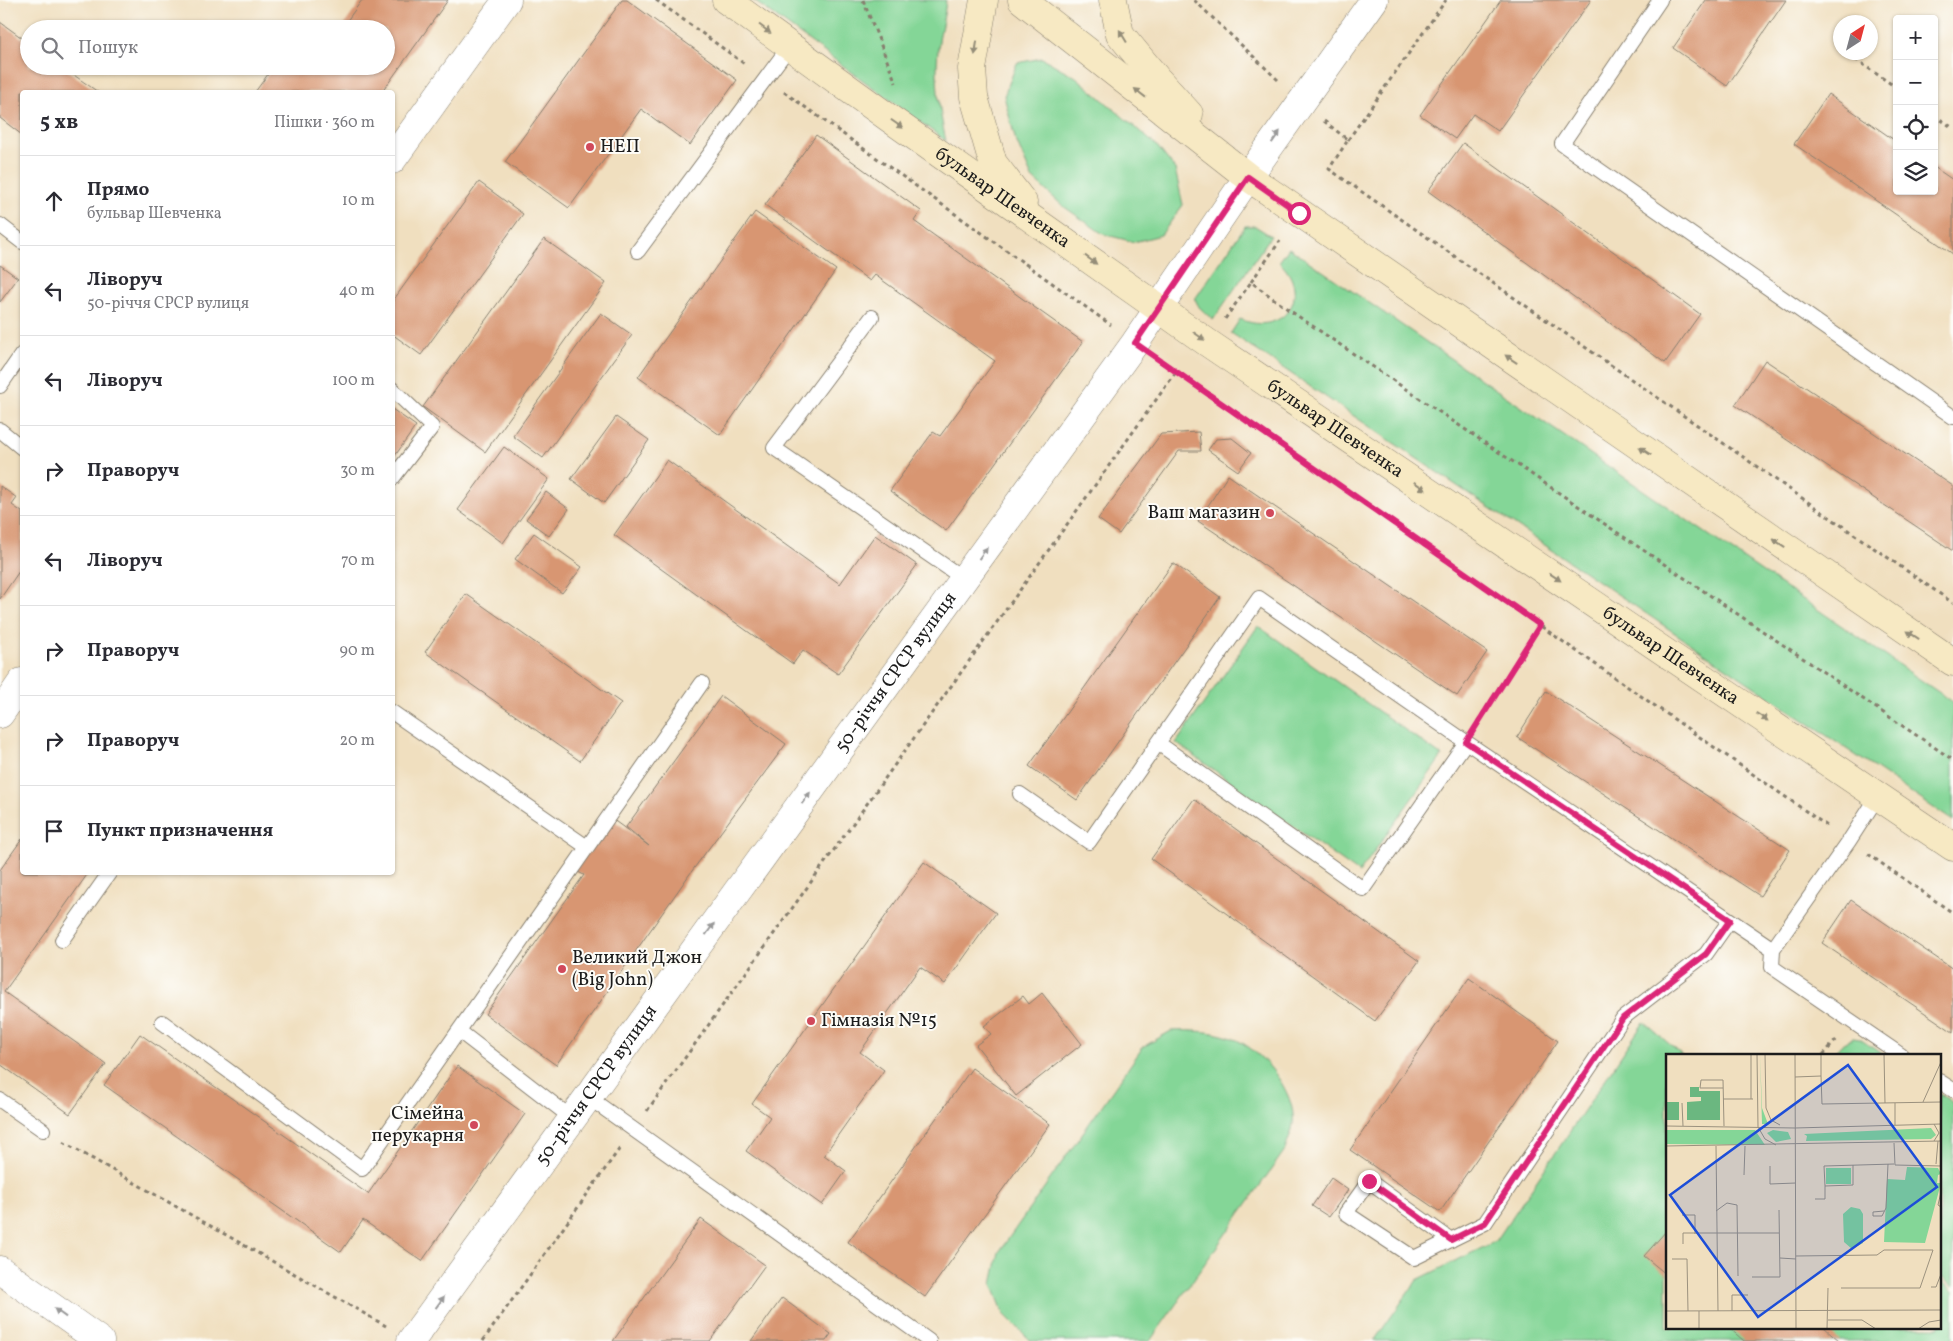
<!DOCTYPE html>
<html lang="uk">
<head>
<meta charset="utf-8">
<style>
  :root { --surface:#fff; --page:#f7f7f7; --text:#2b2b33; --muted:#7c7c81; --line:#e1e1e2 }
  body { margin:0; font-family:Vollkorn,serif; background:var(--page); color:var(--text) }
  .controls { position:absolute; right:15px; top:15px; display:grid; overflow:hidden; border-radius:5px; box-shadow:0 1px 4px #0004 }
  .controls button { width:45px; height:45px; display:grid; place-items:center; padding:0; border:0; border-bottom:1px solid var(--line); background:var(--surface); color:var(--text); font:25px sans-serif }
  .compass { position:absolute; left:1833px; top:15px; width:45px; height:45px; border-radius:50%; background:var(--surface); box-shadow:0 1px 4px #0004; rotate:36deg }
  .stop { position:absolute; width:15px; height:15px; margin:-11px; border:4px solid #db2777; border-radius:50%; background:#fff }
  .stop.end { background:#db2777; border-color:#fff; box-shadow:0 1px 5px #0008 }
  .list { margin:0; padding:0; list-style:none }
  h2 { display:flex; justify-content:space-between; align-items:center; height:65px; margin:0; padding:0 20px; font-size:21px }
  h2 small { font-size:16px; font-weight:400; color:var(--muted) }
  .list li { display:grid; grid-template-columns:32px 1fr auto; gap:15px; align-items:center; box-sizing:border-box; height:90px; padding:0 20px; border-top:1px solid var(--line) }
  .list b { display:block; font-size:19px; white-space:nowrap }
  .list p { margin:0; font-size:16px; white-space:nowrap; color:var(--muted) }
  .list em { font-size:16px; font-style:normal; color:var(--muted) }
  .icon { flex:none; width:28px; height:28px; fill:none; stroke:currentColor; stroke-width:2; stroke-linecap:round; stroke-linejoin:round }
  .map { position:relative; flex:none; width:1953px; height:1341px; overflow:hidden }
  .search { position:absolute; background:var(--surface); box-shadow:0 1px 4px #0004; left:20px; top:20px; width:375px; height:55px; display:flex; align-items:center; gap:12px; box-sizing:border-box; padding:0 18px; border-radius:28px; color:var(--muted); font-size:19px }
  .panel { position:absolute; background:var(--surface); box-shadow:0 1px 4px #0004; left:20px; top:90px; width:375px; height:785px; border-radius:5px }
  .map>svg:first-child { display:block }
</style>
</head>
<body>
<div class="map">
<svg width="1953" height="1341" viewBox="0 0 1953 1341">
  <rect width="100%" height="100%" fill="#fdfcf7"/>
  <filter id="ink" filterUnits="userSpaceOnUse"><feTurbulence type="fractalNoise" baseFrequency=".02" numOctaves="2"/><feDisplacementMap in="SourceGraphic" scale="10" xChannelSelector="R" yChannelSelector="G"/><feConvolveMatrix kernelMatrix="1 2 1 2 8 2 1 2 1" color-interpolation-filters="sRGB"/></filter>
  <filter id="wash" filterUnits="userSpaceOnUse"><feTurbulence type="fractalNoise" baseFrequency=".0096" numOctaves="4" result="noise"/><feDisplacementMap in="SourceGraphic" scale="20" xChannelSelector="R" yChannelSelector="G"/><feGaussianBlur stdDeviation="1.12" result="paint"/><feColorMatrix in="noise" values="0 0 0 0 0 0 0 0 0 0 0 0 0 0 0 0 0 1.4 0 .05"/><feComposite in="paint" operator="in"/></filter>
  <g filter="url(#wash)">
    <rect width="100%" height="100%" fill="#f0dfbf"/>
    <path fill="#84d697" stroke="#50795a" d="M 753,0 L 946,0 C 945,17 939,33 938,49 C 935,81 939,110 946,141 Z
      M 1042,58 L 1076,77 L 1157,146 L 1175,169 L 1183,205 L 1161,235 L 1134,242 L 1103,234 L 1063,206 L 1032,178 L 1015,138 L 1004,96 L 1017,63 Z
      M 1245,226 L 1255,226 L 1271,236 L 1213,320 L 1199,307 L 1195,299 Z
      M 1289,248 L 1953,702 L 1953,821 L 1231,333 L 1240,319 C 1284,338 1314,294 1279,262 Z
      M 1258,626 L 1442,756 L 1359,873 L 1176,743 Z
      M 1644,1022 L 1682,1055 L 1667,1055 L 1667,1327 L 1939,1327 L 1939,1279 L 1953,1291 L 1953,1341 L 1374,1341 L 1417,1280 L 1496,1241 Z
      M 1171,1031 C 1192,1030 1212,1031 1232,1038 C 1260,1048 1297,1092 1293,1124 C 1292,1132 1288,1141 1285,1150 L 1150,1341 L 1031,1341 L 1004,1314 L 992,1284 L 999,1252 L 1143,1047 Z
      M 1853,1038 L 1860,1039 L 1883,1055 L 1832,1055 L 1843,1043 Z
      M 1939,1093 L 1953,1103 L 1953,1287 L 1939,1275 Z"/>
    <g id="blocks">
      <path fill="#d89672" d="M 362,0 L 448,0 L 382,92 L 255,92 L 274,66 L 386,66 L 386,29 L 341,29 Z
        M 622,0 L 627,0 L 737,80 L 690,145 L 641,109 L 569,208 L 505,162 Z
        M 1501,0 L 1591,0 L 1498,131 L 1473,114 L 1455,139 L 1420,115 Z
        M 1706,0 L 1786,0 L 1727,86 L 1673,48 Z
        M 0,22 L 29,43 L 29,66 L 61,66 L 98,92 L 22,92 L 22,135 L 0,118 Z
        M 1828,94 L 1897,142 L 1897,191 L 1934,191 L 1934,167 L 1953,180 L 1953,254 L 1794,144 Z
        M 816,135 L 921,211 L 914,221 L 1083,342 L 946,531 L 890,491 L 933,432 L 940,436 L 995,361 L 875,275 L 870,281 L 765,205 Z
        M 1463,143 L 1700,314 L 1665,363 L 1428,191 Z
        M 479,182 L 523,214 L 421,355 L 392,334 L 392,302 Z
        M 755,212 L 836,270 L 720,435 L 638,377 Z
        M 544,239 L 606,283 L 485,452 L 423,407 Z
        M 0,265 L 18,278 L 0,302 Z
        M 601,313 L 632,335 L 543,458 L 513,436 Z
        M 1765,360 L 1953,486 L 1953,551 L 1735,405 Z
        M 392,409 L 416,426 L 392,460 Z
        M 616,417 L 649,440 L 604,503 L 571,479 Z
        M 1199,432 L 1201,451 L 1179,451 L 1119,534 L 1098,519 L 1161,434 Z
        M 1232,438 L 1251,453 L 1238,471 L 1208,450 L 1216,439 Z
        M 504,447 L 549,479 L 503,543 L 458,510 Z
        M 667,460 L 840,584 L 875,535 L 917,565 L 838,674 L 803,650 L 793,664 L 614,535 Z
        M 1228,475 L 1487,652 L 1457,696 L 1198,521 Z
        M 0,486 L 17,498 L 12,505 L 22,512 L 22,567 L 0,599 Z
        M 546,492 L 569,509 L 549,536 L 526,519 Z
        M 534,533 L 582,567 L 562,593 L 515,559 Z
        M 1173,563 L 1220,597 L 1077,800 L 1029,766 Z
        M 466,594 L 621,703 L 580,761 L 425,652 Z
        M 1546,691 L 1790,850 L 1760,896 L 1517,737 Z
        M 721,696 L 786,744 L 689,875 L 556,1065 L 485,1014 L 584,875 L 574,870 L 612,819 L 649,846 L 626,827 Z
        M 1194,799 L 1419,961 L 1375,1021 L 1151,859 Z
        M 22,839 L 22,872 L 89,872 L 4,992 L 106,1064 L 70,1114 L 0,1064 L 0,870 Z
        M 924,862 L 996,913 L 945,984 L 920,967 L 860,1052 L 884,1070 L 824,1155 L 846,1171 L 822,1205 L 746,1151 L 770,1117 L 752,1104 Z
        M 1851,900 L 1953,969 L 1953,1032 L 1822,943 Z
        M 1469,978 L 1558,1041 L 1440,1212 L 1350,1150 Z
        M 1042,993 L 1082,1044 L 1016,1096 L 976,1045 L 991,1034 L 984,1026 L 1023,996 L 1029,1004 Z
        M 140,1034 L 368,1194 L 457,1066 L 525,1114 L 422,1261 L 363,1220 L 341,1252 L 104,1085 Z
        M 972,1068 L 1050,1124 L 925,1297 L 848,1242 Z
        M 1331,1178 L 1348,1190 L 1329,1217 L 1312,1206 Z
        M 701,1219 L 765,1265 L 710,1341 L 613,1341 Z
        M 1667,1230 L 1667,1275 L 1644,1256 Z
        M 782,1298 L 831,1334 L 826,1341 L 751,1341 Z
        M 1728,1327 L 1824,1327 L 1840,1341 L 1744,1341 Z"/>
    </g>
  </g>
  <g filter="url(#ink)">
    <use href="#blocks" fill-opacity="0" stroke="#867e6e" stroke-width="1"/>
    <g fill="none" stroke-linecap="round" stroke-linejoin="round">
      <defs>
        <path id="service" d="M 1660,0 L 1562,144 L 1953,417
          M 0,225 L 22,242
          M 638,251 L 789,47
          M 872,317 L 774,448 L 964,579
          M 0,386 L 22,354
          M 392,389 L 432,427 L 392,479
          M 0,430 L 22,448
          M 392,712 L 587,847
          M 1158,743 L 1259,598 L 1466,742 L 1773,949
          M 1020,794 L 1089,842 L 1158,743 L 1363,889 L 1466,742
          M 1878,796 L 1849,841 L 1773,949 L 1772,967 L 1901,1055
          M 62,940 L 110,872
          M 162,1022 L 362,1169 L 702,683
          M 459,1031 L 573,1119
          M 1939,1081 L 1953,1090
          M 588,1097 L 929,1341
          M 0,1100 L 43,1130
          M 1451,1240 L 1369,1181 L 1346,1213 L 1414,1258 L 1485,1223 L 1623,1018 L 1706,954 L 1730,920"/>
        <path id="minor" d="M 392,160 L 507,0
          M 0,714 L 22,682"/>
        <g id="tertiary">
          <path d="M 0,1270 L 100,1341"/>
          <path id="s1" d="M 411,1341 L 1135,343 L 1248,177 L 1374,0"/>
        </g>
        <g id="secondary">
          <path id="s2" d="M 726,0 L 889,118 L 1208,343 L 1953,847"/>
          <path d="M 984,0 L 972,69 L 974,97 L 993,163 L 1023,202"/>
          <path d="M 1022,0 L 1248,177 L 1953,662"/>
          <path d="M 1113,0 L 1120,34 L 1157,79 L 1189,114"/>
        </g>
      </defs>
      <use href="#service" stroke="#867e6e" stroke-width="16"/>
      <use href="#minor" stroke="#867e6e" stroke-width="29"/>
      <use href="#tertiary" stroke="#867e6e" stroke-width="29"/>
      <use href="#secondary" stroke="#867e6e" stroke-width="29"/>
      <path stroke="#867e6e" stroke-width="3" stroke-dasharray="4 4" stroke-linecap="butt" d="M 656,0 L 746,65
        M 863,0 L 896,83
        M 1194,0 L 1278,80
        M 1855,59 L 1897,88
        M 784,92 L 1111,325
        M 1934,115 L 1953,128
        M 1324,121 L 1348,140 L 1329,169 L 1953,603
        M 1348,140 L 1446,0
        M 1251,282 L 1280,241
        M 1225,319 L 1251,282 L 1289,310 L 1953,760
        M 1161,361 L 1830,828
        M 1478,722 L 1540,625
        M 1868,854 L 1953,913
        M 1823,1055 L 1837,1039
        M 647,1111 L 1176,372
        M 63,1142 L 386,1326
        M 483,1341 L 620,1148"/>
      <use href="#service" stroke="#fff" stroke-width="14"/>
      <use href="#minor" stroke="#fff" stroke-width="28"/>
      <use href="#tertiary" stroke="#fff" stroke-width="28"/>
      <use href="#secondary" stroke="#f7e9c3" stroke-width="28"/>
    </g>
    <defs><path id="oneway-solid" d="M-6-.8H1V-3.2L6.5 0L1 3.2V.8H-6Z" transform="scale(1.25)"/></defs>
    <g fill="#948d78">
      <use href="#oneway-solid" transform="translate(765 29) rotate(37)"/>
      <use href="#oneway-solid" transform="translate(1123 36) rotate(-121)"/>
      <use href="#oneway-solid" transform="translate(976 48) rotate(99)"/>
      <use href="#oneway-solid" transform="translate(1140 93) rotate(-142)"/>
      <use href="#oneway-solid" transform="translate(897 124) rotate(35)"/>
      <use href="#oneway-solid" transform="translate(1091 260) rotate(36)"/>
      <use href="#oneway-solid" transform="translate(1199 336) rotate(35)"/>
      <use href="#oneway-solid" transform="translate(1511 359) rotate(-146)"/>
      <use href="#oneway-solid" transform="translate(1645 451) rotate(-146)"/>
      <use href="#oneway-solid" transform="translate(1420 486) rotate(34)"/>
      <use href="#oneway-solid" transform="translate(1779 543) rotate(-146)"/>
      <use href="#oneway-solid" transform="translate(1555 577) rotate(34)"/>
      <use href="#oneway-solid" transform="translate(1913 635) rotate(-146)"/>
      <use href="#oneway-solid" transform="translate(1762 717) rotate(34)"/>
    </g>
    <g fill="#999">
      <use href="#oneway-solid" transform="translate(1276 137) rotate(-55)"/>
      <use href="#oneway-solid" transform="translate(983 553) rotate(-54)"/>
      <use href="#oneway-solid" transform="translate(806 798) rotate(-54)"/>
      <use href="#oneway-solid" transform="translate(710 929) rotate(-54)"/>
      <use href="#oneway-solid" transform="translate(440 1302) rotate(-54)"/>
      <use href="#oneway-solid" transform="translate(60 1313) rotate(-144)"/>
    </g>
  </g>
  <g fill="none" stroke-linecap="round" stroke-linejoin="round" filter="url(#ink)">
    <path stroke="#db2777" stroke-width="6" d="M 1299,213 L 1248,177 L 1135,343 L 1540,625 L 1466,742 L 1730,920 L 1706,954 L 1623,1018 L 1485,1223 L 1451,1240 L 1369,1181"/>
  </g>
  <g fill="#d1495b" stroke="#fdfcf7" stroke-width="2">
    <circle cx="590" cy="147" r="5"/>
    <circle cx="1270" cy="513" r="5"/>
    <circle cx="562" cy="969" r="5"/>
    <circle cx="811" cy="1021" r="5"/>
    <circle cx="474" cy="1125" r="5"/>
  </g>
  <g text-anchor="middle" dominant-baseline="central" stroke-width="4" stroke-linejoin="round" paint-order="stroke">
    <g font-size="19" fill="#1c1c1c" stroke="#fdfcf7" text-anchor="start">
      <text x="600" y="147">НЕП</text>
      <text x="1260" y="513" text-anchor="end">Ваш магазин</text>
      <text x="572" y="958">Великий Джон<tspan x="572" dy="22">(Big John)</tspan></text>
      <text x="821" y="1021">Гімназія №15</text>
      <text x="464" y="1114" text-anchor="end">Сімейна<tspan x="464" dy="22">перукарня</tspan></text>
    </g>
    <g font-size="19" fill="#1c1c1c" stroke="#fdfcf7">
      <text stroke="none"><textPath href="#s2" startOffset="340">бульвар Шевченка</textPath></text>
      <text stroke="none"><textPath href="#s2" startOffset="745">бульвар Шевченка</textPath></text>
      <text stroke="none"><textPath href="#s2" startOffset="1150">бульвар Шевченка</textPath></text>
      <text stroke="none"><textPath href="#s1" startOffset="826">50-річчя СРСР вулиця</textPath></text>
      <text stroke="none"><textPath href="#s1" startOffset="316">50-річчя СРСР вулиця</textPath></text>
    </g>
  </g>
  <g transform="translate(1666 1054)">
    <rect width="275" height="275" fill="#f0dfbf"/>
    <path d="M 94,0 L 96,54 L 102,70 L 96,70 ZM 265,74 L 270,81 L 265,85 L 140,87 L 141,82 L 138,80 ZM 0,76 L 89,76 L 99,91 L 0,90 ZM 107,76 L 122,78 L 125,85 L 110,88 L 101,79 ZM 241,113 L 272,114 L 275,120 L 272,121 L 271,129 L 275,129 L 259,189 L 218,188 L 221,125 L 239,126 ZM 160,114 L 185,114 L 185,130 L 160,130 ZM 185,153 L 194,155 L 197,160 L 197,189 L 186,195 L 178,188 L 177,160 Z" fill="#84d697"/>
    <path d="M 24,33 L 33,33 L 33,37 L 54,37 L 54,66 L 21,66 L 21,48 L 35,47 L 35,43 L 24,43 ZM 0,48 L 13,48 L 13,66 L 0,66 Z" fill="#6bb780"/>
    <path fill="none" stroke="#9b917e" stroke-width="1" d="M 85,0 L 85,45M 91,0 L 92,73 L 99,85 L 110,91M 99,0 L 100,54 L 105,66 L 114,71M 129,0 L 130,275M 155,0 L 155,22M 218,0 L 219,49M 129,23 L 155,22 L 156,50 L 275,48M 57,34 L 34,34 L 35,26 L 57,26 L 58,72M 57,45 L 87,45M 257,48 L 275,8M 16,49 L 17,72M 229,49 L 229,71M 268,70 L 273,79 L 268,87M 0,72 L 129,74 L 275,70M 228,89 L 229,111 L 275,112M 0,92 L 275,87M 50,92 L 52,257M 270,110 L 272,87M 104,112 L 104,130 L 130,129M 78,121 L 79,92M 159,132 L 158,112 L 228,110M 149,145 L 159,145 L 159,132 L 187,131 L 187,111M 275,153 L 272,151 L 275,138M 50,157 L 61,149 L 71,151 L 72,222M 218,157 L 207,158 L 207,162 L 216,162 L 220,154 L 222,110M 16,161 L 29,161 L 29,180M 17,190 L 17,179 L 113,179M 130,202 L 211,201 L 218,196 L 267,196 L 254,234 L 175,234M 114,204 L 130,205M 6,205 L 21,205 L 22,257M 86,223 L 114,223 L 113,156M 265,233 L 270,233 L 275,220M 0,257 L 275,256M 33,257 L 33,275M 66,257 L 66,241 L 82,241M 162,266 L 196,266 L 210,275M 161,275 L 162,234M 252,275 L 263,268 L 275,266"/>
    <path fill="#1d4ed8" fill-opacity="0.15" stroke="#1d4ed8" stroke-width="2.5" d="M 182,11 L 271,133 L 92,263 L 4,141 Z"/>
    <rect width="275" height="275" fill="none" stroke="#1c1c1c" stroke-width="2.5"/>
  </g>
</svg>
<div class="controls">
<button>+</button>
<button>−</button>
<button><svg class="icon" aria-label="locate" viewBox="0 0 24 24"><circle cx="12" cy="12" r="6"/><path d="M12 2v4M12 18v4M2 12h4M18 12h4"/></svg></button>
<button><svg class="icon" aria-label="layers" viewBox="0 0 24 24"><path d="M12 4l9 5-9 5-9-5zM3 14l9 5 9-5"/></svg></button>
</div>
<svg class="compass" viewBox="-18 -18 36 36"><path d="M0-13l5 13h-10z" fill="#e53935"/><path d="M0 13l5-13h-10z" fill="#7c7c81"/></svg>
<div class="stop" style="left:1299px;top:213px"></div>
<div class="stop end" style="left:1369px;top:1181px"></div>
<div class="search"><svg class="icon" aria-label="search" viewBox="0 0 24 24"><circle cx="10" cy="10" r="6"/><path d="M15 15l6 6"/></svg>Пошук</div>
<section class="panel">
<h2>5 хв<small>Пішки · 360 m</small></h2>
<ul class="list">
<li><svg class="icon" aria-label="ahead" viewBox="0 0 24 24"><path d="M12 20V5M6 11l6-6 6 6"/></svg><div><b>Прямо</b><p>бульвар Шевченка</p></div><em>10 m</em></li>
<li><svg class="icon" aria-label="left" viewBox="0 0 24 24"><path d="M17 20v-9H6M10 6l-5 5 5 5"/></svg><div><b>Ліворуч</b><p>50-річчя СРСР вулиця</p></div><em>40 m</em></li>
<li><svg class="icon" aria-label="left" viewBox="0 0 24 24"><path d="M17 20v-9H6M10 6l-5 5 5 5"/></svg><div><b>Ліворуч</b></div><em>100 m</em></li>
<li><svg class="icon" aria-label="right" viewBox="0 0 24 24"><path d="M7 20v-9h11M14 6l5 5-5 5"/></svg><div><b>Праворуч</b></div><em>30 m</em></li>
<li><svg class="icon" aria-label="left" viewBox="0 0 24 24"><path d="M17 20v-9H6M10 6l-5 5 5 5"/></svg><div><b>Ліворуч</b></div><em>70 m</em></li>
<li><svg class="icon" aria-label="right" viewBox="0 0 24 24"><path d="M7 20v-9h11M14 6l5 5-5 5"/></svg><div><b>Праворуч</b></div><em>90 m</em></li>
<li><svg class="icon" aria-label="right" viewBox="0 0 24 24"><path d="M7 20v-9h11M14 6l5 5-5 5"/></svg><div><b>Праворуч</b></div><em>20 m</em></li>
<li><svg class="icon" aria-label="arrive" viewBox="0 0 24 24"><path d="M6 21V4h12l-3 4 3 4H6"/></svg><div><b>Пункт призначення</b></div></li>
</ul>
</section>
</div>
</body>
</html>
